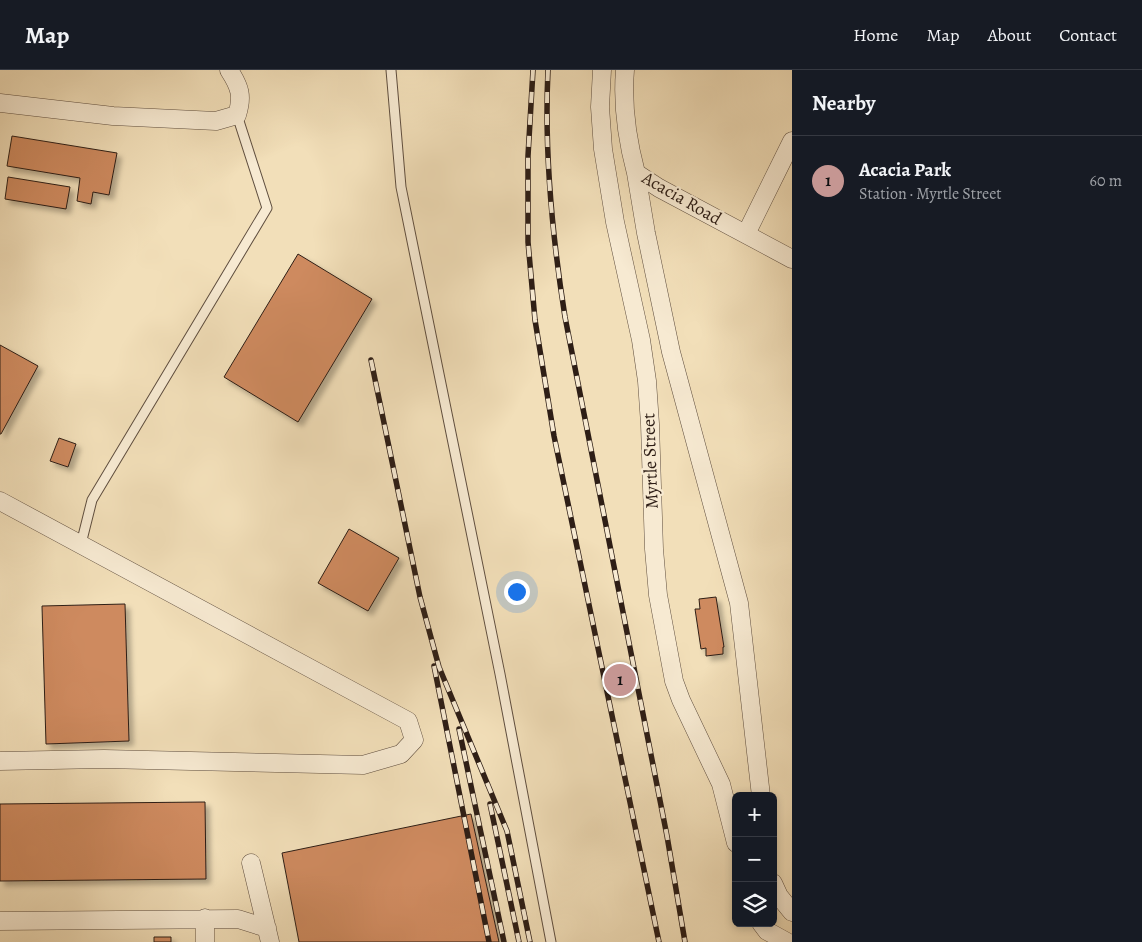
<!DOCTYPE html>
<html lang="en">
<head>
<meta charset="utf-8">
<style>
  :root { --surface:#171b24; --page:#242831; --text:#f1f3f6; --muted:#9ea1a6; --line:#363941; --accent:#c59692 }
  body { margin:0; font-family:Alegreya,serif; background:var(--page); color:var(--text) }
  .controls { position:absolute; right:15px; bottom:15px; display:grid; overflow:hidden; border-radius:8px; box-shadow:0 2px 8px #0003 }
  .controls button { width:45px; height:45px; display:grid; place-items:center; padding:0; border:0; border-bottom:1px solid var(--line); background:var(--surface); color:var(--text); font:25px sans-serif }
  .you { position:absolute; left:516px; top:521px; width:18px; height:18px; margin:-12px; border:4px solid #fff; border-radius:50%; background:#1a73e8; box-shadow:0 0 0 8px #1a73e833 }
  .badge { display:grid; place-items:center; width:32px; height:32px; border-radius:50%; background:var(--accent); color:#111; font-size:16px; font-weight:700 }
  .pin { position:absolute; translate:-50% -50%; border:2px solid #fff; box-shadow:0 1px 5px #0006 }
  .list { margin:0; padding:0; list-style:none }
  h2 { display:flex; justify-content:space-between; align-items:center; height:65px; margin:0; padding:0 20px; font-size:21px }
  h2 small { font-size:16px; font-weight:400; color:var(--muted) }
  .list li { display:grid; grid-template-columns:32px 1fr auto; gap:15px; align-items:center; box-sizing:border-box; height:90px; padding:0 20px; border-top:1px solid var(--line) }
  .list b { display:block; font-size:19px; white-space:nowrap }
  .list p { margin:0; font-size:16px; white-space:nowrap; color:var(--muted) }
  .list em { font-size:16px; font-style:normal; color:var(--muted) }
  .icon { flex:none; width:28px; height:28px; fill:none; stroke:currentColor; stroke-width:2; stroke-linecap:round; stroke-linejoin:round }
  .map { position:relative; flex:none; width:792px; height:872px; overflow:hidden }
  header { display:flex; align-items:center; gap:30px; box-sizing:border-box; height:70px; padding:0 25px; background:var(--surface); border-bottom:1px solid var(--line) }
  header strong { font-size:24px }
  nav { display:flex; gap:28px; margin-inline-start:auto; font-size:18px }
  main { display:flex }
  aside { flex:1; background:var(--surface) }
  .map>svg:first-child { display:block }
</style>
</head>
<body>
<header>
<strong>Map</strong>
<nav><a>Home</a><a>Map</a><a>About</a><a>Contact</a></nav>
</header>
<main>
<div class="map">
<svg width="792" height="872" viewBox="0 0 792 872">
  <defs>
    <filter id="shadow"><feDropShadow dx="4.5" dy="4.5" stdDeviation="2.5" flood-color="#0004"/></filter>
  </defs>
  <rect width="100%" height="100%" fill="#f2dfb9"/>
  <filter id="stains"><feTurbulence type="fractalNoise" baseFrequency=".004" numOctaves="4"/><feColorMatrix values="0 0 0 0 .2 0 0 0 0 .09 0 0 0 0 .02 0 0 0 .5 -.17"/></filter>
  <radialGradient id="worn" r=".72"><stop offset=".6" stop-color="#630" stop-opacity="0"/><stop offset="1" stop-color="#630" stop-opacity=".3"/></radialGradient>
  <path fill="#ce8a5f" stroke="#2e1e16" filter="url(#shadow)" d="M 12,66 L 117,83 L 109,125 L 93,122 L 91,134 L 77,131 L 80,108 L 7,96 Z
    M 8,107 L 70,117 L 66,139 L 5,129 Z
    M 298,184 L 372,229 L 298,352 L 224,307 Z
    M 0,275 L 38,296 L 1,364 L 0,364 Z
    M 59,368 L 76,374 L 68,397 L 50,391 Z
    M 349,459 L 399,488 L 368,541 L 318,513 Z
    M 716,527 L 724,577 L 723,577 L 723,584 L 706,586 L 706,578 L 701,579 L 695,539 L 700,539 L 699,529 Z
    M 125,534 L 129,671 L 46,674 L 42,536 Z
    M 205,732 L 206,809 L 0,811 L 0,734 Z
    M 471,744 L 499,872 L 299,872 L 282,783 Z
    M 154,867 L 171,867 L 171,872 L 154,872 Z"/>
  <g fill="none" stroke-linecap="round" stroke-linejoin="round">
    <defs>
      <path id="service" d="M 391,0 L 401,117 L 500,604 L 551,872
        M 81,474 L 92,430 L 267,138 L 237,45"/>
      <path id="minor" d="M 602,0 L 600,37 L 603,79 L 615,152 L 641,270 L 647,311 L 650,354 L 654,479 L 658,525 L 674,611 L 681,630 L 721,714 L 736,773
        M 625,0 C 622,35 627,69 636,103 L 659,118 L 792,189
        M 0,33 L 113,46 L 216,51 L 237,45 C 243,26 240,17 229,0
        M 636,103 L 646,163 L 671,282 L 739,533 L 761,726
        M 746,164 L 792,71
        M 0,431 L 408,651 L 414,670 L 401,684 L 363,695 L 104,689 L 0,691
        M 251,793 L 270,872
        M 773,813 L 779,826 L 792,842
        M 205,848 L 205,872
        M 0,851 L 238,849 L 267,858
        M 761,853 L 767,861 L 787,872"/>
    </defs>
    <use href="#service" stroke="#5f4e3f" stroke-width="11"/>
    <use href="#minor" stroke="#5f4e3f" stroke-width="19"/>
    <use href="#service" stroke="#f7ead2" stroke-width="9"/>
    <use href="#minor" stroke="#f7ead2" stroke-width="18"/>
    <defs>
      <path id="rail" d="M 533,0 L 528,86 L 528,172 L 535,250 L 554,366 L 659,872
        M 548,0 C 544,83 552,165 565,247 L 667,766 L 685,872
        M 371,290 L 420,527 L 439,597 L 507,761 L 530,872
        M 434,596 L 489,872
        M 459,659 L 504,872
        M 490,734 L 519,872"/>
    </defs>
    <use href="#rail" stroke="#2e1e16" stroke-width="5.5"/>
    <use href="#rail" stroke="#f7ead2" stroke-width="4" stroke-dasharray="11" stroke-linecap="butt"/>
  </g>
  <g text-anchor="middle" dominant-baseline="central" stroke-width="4.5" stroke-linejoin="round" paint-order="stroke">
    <g font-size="18" fill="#2e1e16" stroke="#f7ead2">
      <text transform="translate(682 128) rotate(30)">Acacia Road</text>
      <text transform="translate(650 391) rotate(-92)">Myrtle Street</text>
    </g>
  </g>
  <rect width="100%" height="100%" filter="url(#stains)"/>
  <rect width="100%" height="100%" fill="url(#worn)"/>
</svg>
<div class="controls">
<button>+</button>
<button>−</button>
<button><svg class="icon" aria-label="layers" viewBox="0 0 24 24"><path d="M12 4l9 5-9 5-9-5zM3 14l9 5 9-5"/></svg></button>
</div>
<div class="you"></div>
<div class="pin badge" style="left:620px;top:610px">1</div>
</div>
<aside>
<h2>Nearby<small></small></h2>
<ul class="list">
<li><span class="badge">1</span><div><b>Acacia Park</b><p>Station · Myrtle Street</p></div><em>60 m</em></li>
</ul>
</aside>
</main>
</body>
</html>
